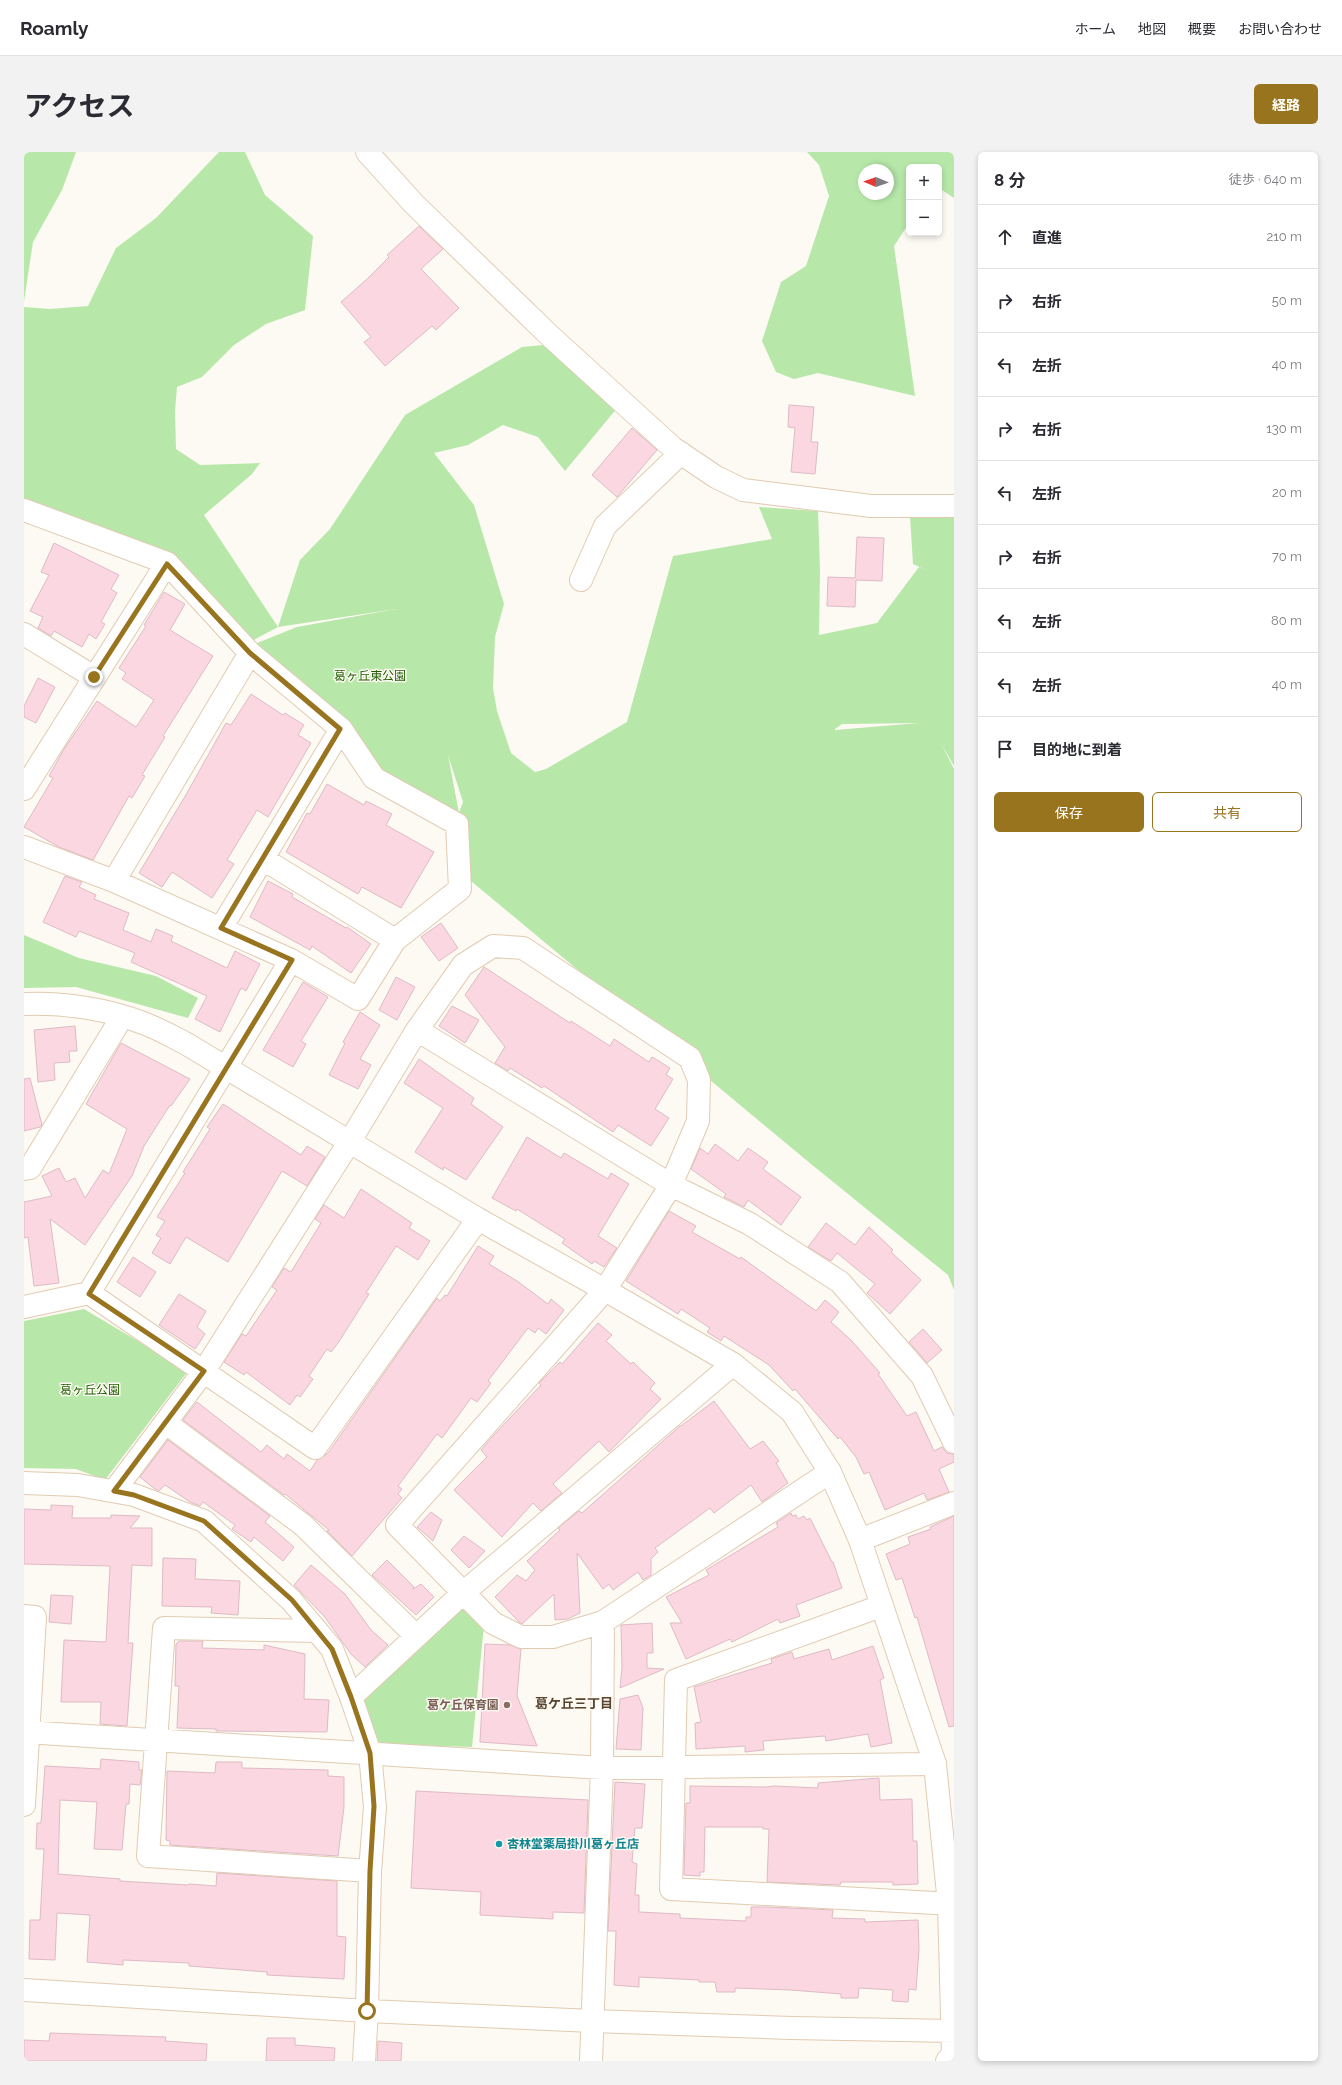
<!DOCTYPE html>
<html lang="ja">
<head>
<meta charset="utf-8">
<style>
  :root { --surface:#fff; --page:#f2f2f3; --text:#2b2b33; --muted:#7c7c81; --line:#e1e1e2; --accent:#99741f }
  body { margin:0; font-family:Raleway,"Noto Sans JP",sans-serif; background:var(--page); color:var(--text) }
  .controls { position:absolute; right:12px; top:12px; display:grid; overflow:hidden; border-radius:6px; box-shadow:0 2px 6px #0003 }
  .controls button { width:36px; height:36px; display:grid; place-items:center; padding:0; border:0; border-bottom:1px solid var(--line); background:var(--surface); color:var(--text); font:20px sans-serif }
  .compass { position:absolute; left:834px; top:12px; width:36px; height:36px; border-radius:50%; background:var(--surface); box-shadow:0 2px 6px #0003; rotate:272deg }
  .stop { position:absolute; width:12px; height:12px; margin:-9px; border:3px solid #99741f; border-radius:50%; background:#fff }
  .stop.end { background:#99741f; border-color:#fff; box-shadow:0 1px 4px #0008 }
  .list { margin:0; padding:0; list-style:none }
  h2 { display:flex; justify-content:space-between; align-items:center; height:52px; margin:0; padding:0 16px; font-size:17px }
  h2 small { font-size:13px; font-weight:400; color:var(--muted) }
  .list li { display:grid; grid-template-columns:26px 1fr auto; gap:12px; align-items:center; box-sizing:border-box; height:64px; padding:0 16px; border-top:1px solid var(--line) }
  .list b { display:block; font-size:15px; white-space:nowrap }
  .list em { font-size:13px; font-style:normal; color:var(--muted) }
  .actions { display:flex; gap:8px; padding:12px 16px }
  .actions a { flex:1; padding:9px 0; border:1px solid var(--accent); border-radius:6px; text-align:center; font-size:14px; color:var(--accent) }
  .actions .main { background:var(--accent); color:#fff }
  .icon { flex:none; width:22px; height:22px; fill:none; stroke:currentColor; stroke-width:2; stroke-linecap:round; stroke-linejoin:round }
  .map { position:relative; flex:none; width:930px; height:1909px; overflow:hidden; border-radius:6px }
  header { display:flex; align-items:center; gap:24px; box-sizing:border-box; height:56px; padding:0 20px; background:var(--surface); border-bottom:1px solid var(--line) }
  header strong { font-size:19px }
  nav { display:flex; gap:22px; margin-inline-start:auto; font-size:14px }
  .intro { display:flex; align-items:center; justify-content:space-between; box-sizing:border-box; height:96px; padding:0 24px }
  h1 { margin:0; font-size:28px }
  .button { padding:10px 18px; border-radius:6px; background:var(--accent); color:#fff; font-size:14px; font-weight:700 }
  main { display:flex; gap:24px; padding:0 24px }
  aside { flex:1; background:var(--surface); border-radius:6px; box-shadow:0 2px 6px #0003 }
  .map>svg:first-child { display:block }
</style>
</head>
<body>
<header>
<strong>Roamly</strong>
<nav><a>ホーム</a><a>地図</a><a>概要</a><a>お問い合わせ</a></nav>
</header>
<div class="intro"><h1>アクセス</h1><a class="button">経路</a></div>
<main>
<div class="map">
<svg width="930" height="1909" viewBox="0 0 930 1909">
  <rect width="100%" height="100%" fill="#fdf9f3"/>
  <path fill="#b7e8a9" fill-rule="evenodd" d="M 0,0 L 52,0 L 38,38 L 9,90 L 0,149 Z
    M 195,0 L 221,0 L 241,43 L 289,84 L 281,158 L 242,172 L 210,193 L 178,225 L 153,235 L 151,259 L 152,297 L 176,313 L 236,311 L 228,322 L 180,363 L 254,475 L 276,408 L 306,377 L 381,263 L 498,195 L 520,193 L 594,255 L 541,319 L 514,285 L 479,273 L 444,293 L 410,301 L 450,353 L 480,452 L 471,485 L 469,536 L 473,559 L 487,601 L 511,620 L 522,617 L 603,570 L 649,404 L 748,387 L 735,355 L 794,359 L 796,418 L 795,483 L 853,471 L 895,415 L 909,421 L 889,412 L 886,364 L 930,365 L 930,614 L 917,591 L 930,617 L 930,1138 L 924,1123 L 787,1012 L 441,724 L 435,663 L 350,626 L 221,496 L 273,475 L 372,457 L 254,475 L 226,490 L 141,404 L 0,357 L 0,155 L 26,157 L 64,154 L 92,96 L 132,66 ZM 895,571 L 811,578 L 811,577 L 818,572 ZM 424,603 L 439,650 L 435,661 Z
    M 783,0 L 930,0 L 930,46 L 915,36 L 915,15 L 885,15 L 885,71 L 870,94 L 891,244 L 794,221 L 770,227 L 752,220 L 738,189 L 757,130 L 782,114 L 805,44 L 795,13 ZM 840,18 L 864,18 L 864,42 L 840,42 Z
    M 0,783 L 55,806 L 132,824 L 174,846 L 164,866 L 52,835 L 0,836 Z
    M 60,1157 L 164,1219 L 81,1328 L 52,1317 L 0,1316 L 0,1169 Z
    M 437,1453 L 460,1473 L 448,1595 L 351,1592 L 330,1542 Z"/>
  <path fill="#fbd7e2" stroke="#debbc6" d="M 395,74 L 419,97 L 397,117 L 435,156 L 412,178 L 408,174 L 361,214 L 340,190 L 347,185 L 317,150 L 342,128 L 365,105 L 363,103 Z
    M 765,253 L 790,255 L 787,290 L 794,290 L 791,322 L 767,320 L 771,276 L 764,275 Z
    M 608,276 L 633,298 L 593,345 L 568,323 Z
    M 833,385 L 860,386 L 858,429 L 832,428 L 831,455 L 803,454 L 804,425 L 831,426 Z
    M 30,391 L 95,423 L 87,437 L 93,441 L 77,470 L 81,472 L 72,487 L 65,482 L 58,495 L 30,479 L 27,484 L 14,476 L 19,465 L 6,459 L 25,423 L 17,420 Z
    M 140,440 L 161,452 L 146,478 L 189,504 L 139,584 L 141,585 L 118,623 L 121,624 L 108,646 L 105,644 L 69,708 L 35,695 L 0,675 L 29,626 L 25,624 L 40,597 L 73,549 L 112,575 L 130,548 L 98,527 L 102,521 L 95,516 L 122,474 L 120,473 Z
    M 14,526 L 31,535 L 12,571 L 0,565 L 0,554 Z
    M 227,542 L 259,563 L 261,561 L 280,573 L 274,583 L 287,591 L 244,665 L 233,658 L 203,708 L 210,712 L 188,746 L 148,720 L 138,735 L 115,721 L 163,641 L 202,571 L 207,573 Z
    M 303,632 L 340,653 L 342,649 L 368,662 L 362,673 L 410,700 L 377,756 L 338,735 L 334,742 L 262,700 L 283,661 L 286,662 Z
    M 41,724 L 58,730 L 55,735 L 72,743 L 70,747 L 105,761 L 99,778 L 127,790 L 132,777 L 149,784 L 147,789 L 203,816 L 211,799 L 236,812 L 222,839 L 217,836 L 196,880 L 171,867 L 183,844 L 107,810 L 111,801 L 55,779 L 52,785 L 19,770 Z
    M 244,729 L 269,742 L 268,745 L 322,776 L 323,775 L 347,792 L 327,821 L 288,794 L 286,798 L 226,765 Z
    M 417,771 L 434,796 L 415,809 L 397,785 Z
    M 460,815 L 546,871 L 547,869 L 586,894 L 590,887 L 625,910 L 628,905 L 646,916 L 642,923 L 649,927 L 631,957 L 645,966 L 627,994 L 594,973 L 589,980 L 520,934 L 518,936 L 486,916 L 484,919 L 471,911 L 481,895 L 441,843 Z
    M 372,825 L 391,835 L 373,868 L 355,858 Z
    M 279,830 L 304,845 L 277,889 L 282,892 L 269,915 L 239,898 Z
    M 428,854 L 455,868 L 441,891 L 415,874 Z
    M 336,860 L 356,873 L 336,907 L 347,913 L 334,937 L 305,923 L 321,891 L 319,890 Z
    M 51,874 L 53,899 L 45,899 L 46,910 L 30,911 L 31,928 L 14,930 L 10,878 Z
    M 97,891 L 166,927 L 147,954 L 146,953 L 120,994 L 108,1024 L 61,1093 L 26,1067 L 35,1131 L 10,1134 L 4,1085 L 0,1086 L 0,1050 L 28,1044 L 18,1024 L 35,1016 L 42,1030 L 51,1026 L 61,1046 L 79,1018 L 85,1022 L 103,977 L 62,952 Z
    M 395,907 L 450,946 L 447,952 L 479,975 L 442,1028 L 420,1015 L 419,1018 L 391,1000 L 419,956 L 380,931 Z
    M 6,926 L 18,973 L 16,975 L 0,979 L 0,927 Z
    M 199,952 L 277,1003 L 283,994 L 301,1005 L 283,1034 L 258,1019 L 204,1110 L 162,1085 L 146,1112 L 128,1101 L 137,1086 L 132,1083 L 141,1069 L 133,1065 L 161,1021 L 159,1020 L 186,977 L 183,975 Z
    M 503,985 L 537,1006 L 540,1001 L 584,1027 L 587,1021 L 605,1032 L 574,1084 L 593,1096 L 580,1115 L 570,1109 L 568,1112 L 538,1091 L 541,1087 L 493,1057 L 492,1059 L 468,1046 Z
    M 691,992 L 714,1009 L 724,996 L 744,1010 L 739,1017 L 777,1045 L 757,1073 L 724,1048 L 720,1055 L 700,1045 L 702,1042 L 667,1017 L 676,996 L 684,1002 Z
    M 337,1037 L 388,1071 L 385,1076 L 406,1089 L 394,1108 L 372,1094 L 342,1141 L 345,1142 L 314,1191 L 307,1200 L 303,1197 L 285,1224 L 289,1227 L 276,1245 L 273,1243 L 266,1253 L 222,1220 L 220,1223 L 200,1210 L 218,1182 L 222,1184 L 253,1138 L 248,1135 L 260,1116 L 267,1120 L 297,1071 L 291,1067 L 300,1053 L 320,1066 Z
    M 645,1059 L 672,1074 L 668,1080 L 716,1107 L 717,1105 L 792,1159 L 801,1148 L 815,1160 L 807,1170 L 827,1188 L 856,1221 L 854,1222 L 883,1264 L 892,1260 L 910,1299 L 918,1295 L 923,1301 L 930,1302 L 930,1310 L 915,1317 L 925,1340 L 903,1348 L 900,1341 L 861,1358 L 845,1320 L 840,1322 L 832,1305 L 816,1285 L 814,1287 L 771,1237 L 769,1239 L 745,1213 L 700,1184 L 697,1189 L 683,1180 L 686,1176 L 657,1157 L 654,1162 L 602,1129 Z
    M 802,1071 L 831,1093 L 845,1075 L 869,1098 L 867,1100 L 897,1128 L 866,1162 L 843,1141 L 851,1132 L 813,1101 L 807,1109 L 784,1095 Z
    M 454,1094 L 470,1104 L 465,1112 L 493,1129 L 524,1152 L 527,1147 L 540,1158 L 522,1182 L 514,1176 L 511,1181 L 504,1176 L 464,1229 L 467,1231 L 453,1250 L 447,1246 L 418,1286 L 413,1282 L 374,1334 L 378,1337 L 374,1342 L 378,1346 L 328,1404 L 303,1379 L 305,1378 L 261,1342 L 260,1343 L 159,1268 L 173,1250 L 237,1300 L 243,1293 L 260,1307 L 263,1302 L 286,1319 L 293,1308 L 304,1301 L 413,1146 L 416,1149 L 421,1143 L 423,1144 Z
    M 109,1105 L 132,1120 L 116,1145 L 93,1130 Z
    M 155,1142 L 182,1159 L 173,1175 L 181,1182 L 171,1197 L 135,1173 Z
    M 574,1171 L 588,1183 L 582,1189 L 607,1212 L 609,1210 L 631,1231 L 626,1237 L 637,1247 L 585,1300 L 575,1289 L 529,1332 L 538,1341 L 517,1359 L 509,1351 L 478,1385 L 430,1338 L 463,1305 L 457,1298 L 469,1284 L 517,1233 L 515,1231 L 536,1210 L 538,1212 Z
    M 899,1177 L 918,1198 L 903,1211 L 885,1190 Z
    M 690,1249 L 726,1297 L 739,1289 L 755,1309 L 752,1311 L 764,1331 L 738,1350 L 727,1333 L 690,1361 L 686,1356 L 631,1396 L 634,1400 L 627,1407 L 627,1423 L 619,1428 L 614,1420 L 589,1438 L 585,1432 L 579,1437 L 553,1401 L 556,1461 L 544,1467 L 531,1468 L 530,1442 L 498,1472 L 494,1469 L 471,1445 L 493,1423 L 502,1429 L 511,1418 L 503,1409 L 536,1378 L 534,1376 L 555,1359 L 558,1361 L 656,1274 L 657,1274 Z
    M 144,1288 L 246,1364 L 241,1370 L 270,1395 L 259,1409 L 230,1385 L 227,1390 L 208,1377 L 211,1373 L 179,1350 L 176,1354 L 166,1350 L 141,1333 L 135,1339 L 131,1337 L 116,1325 Z
    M 27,1353 L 49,1354 L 48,1366 L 87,1366 L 87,1363 L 116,1364 L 106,1376 L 128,1376 L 128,1414 L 108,1413 L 104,1491 L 109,1491 L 103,1574 L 76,1572 L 77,1550 L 37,1550 L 40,1488 L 82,1490 L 86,1414 L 0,1412 L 0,1357 L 27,1358 Z
    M 407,1360 L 418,1368 L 409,1389 L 393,1375 Z
    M 767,1361 L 768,1364 L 772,1363 L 774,1367 L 780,1364 L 783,1368 L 786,1366 L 808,1410 L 809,1410 L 818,1436 L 772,1453 L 776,1464 L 756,1471 L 754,1467 L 708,1490 L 706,1487 L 662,1507 L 646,1471 L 658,1471 L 642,1445 L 685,1423 L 682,1418 L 754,1375 L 752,1371 Z
    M 930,1364 L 930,1574 L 925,1575 L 893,1465 L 891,1466 L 878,1426 L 872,1428 L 862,1402 L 886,1392 L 884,1385 L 907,1377 L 906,1375 Z
    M 440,1384 L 461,1399 L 445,1416 L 427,1398 Z
    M 139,1406 L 172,1407 L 171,1427 L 216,1429 L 214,1463 L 187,1461 L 188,1455 L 138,1454 Z
    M 363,1408 L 390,1435 L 389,1437 L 397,1432 L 410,1445 L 392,1463 L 348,1423 Z
    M 287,1413 L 321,1442 L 347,1478 L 364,1493 L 341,1515 L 327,1502 L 300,1464 L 270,1433 Z
    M 27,1443 L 49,1444 L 47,1472 L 25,1470 Z
    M 628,1471 L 629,1501 L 623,1501 L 623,1516 L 640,1517 L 596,1536 L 598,1516 L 597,1473 Z
    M 155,1489 L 179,1489 L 178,1496 L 240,1498 L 240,1493 L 281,1502 L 280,1547 L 305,1548 L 303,1580 L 192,1579 L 192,1577 L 153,1576 L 155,1534 L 151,1534 L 152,1492 Z
    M 461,1492 L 486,1493 L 497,1497 L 493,1544 L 513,1594 L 456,1590 Z
    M 849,1494 L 860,1526 L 856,1528 L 868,1591 L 847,1595 L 844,1582 L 802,1589 L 801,1584 L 739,1589 L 740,1598 L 721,1600 L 721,1594 L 672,1597 L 671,1571 L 677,1570 L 670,1535 L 748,1511 L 747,1507 L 768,1500 L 770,1507 L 805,1497 L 808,1508 Z
    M 614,1543 L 619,1556 L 617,1598 L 592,1597 L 596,1547 Z
    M 77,1607 L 115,1610 L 115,1618 L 118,1618 L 116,1633 L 106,1632 L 105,1652 L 102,1652 L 98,1698 L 70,1697 L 73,1650 L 36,1648 L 34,1722 L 96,1727 L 96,1729 L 164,1733 L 165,1732 L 192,1734 L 193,1721 L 313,1729 L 313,1784 L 322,1785 L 320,1827 L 243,1823 L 243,1820 L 165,1814 L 165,1811 L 99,1808 L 99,1813 L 63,1810 L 66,1763 L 33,1761 L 31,1808 L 5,1807 L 6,1768 L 16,1768 L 20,1697 L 12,1697 L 13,1671 L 17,1671 L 21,1614 L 76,1617 Z
    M 192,1610 L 218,1610 L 218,1616 L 304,1618 L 304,1624 L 320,1625 L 320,1655 L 314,1704 L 146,1693 L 146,1689 L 142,1688 L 143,1619 L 191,1621 Z
    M 855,1626 L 856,1648 L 888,1647 L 889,1689 L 893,1689 L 894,1732 L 869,1733 L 869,1730 L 817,1730 L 816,1733 L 743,1730 L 745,1677 L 739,1677 L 739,1675 L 681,1675 L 680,1720 L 676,1720 L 676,1724 L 660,1723 L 662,1651 L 666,1651 L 666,1634 L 742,1635 L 750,1634 L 794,1636 L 794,1631 Z
    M 591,1630 L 621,1632 L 618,1676 L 611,1676 L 608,1710 L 613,1712 L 611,1743 L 615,1743 L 615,1760 L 656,1762 L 656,1766 L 722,1769 L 722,1765 L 727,1765 L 727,1755 L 743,1755 L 809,1758 L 808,1766 L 841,1767 L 841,1770 L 894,1768 L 895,1797 L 892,1838 L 885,1837 L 884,1850 L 868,1849 L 869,1838 L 835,1836 L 834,1846 L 817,1846 L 817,1842 L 767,1838 L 711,1836 L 711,1840 L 693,1840 L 691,1830 L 675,1830 L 675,1828 L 615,1825 L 615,1835 L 590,1833 L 592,1779 L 584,1779 Z
    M 392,1639 L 564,1648 L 560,1761 L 529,1760 L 529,1767 L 456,1763 L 457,1740 L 387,1736 Z
    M 26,1881 L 142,1885 L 141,1889 L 183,1892 L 182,1909 L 0,1909 L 0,1888 L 25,1889 Z
    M 243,1886 L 271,1886 L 271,1893 L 311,1896 L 310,1909 L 242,1909 Z
    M 354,1889 L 378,1891 L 377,1909 L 353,1909 Z"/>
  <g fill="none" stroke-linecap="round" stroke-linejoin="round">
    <defs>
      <path id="minor" d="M 343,0 L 390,52 L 525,183 L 649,296 L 692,325 L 719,338 L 847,354 L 930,354
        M 0,358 L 143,411 L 226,501 L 317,577 L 350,626 L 433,672 L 436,737 L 371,788 L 334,847 L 267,808 L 90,729 L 0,695
        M 557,428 L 581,374 L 657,301
        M 0,482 L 70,525
        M 0,637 L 143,411
        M 239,707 L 371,788
        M 90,729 L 226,501
        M 197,776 L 317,577
        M 393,878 L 647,1033 L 726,1072 L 816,1130 L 898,1224 L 930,1290
        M 0,1017 L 6,1016 L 98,865
        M 65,1141 L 267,808
        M 0,1155 L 65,1141 L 291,1296 L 454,1067
        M 142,1271 L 279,1373 L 392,1484
        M 90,1339 L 180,1219 L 326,989 L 393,878 L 439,813 L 469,794 L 499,796 L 666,906 L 675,928 L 674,969 L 647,1033 L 581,1138 L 373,1373 L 469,1471 L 497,1485 L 529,1485 L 579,1470 L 806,1320
        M 836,1388 L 930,1351
        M 857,1454 L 652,1528 L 647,1737 L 930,1752
        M 0,1464 L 11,1465 L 0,1653
        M 293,1479 L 140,1476 L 124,1704 L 346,1719
        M 327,1545 L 439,1441 L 709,1212
        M 0,1580 L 578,1616 L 911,1612
        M 340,1909 L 343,1859
        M 567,1909 L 578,1616 L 579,1470"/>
      <path id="tertiary" d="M 0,852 C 37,850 84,857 119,871 C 133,876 147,884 161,891 L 454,1067 L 581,1138 L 709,1212 L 768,1260 L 806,1320 L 836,1388 L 911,1612 L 925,1752 L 929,1902 L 923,1909
        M 0,1331 L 54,1333 L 110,1343 L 180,1369 L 267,1448 L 308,1497 L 327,1545 L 346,1601 L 351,1655 L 346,1719 L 343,1859
        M 0,1838 L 343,1859 L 569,1869 L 767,1876 L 930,1879"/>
    </defs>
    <use href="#minor" stroke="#e1cbb2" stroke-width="24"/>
    <use href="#tertiary" stroke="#e1cbb2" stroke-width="24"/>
    <use href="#minor" stroke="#fff" stroke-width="22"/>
    <use href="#tertiary" stroke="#fff" stroke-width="22"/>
  </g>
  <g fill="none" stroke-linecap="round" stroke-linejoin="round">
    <path stroke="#99741f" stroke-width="5" d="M 70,525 L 143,412 L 226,501 L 316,577 L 197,776 L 268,808 L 65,1142 L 180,1219 L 90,1339 L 110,1343 L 180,1369 L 268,1448 L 308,1497 L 327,1545 L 346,1601 L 350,1654 L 346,1719 L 343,1859"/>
  </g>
  <circle fill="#8d6e63" stroke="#fdf9f3" stroke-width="1.5" cx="483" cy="1553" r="4"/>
  <circle fill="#0f9aa8" stroke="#fdf9f3" stroke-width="1.5" cx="475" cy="1692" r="4"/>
  <g text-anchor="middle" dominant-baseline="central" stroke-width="3" stroke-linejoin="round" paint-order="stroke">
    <g font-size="12" fill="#205f00" stroke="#fdf9f3">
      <text x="346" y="524">葛ヶ丘東公園</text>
      <text x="66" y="1238">葛ヶ丘公園</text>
    </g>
    <g font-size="12" font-weight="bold" fill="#785e54" stroke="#fdf9f3" text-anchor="end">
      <text x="475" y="1553">葛ケ丘保育園</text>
    </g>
    <g font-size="12" font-weight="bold" fill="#0d838f" stroke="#fdf9f3" text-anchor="start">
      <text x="483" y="1692">杏林堂薬局掛川葛ヶ丘店</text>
    </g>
    <g font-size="13" font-weight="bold" fill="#57452f" stroke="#fdf9f3">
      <text x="550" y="1551">葛ケ丘三丁目</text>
    </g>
  </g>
</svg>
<div class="controls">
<button>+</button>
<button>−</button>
</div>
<svg class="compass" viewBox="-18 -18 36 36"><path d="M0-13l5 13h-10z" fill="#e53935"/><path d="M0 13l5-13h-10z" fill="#7c7c81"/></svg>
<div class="stop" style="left:343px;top:1859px"></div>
<div class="stop end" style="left:70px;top:525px"></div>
</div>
<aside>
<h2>8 分<small>徒歩 · 640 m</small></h2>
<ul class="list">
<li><svg class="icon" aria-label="ahead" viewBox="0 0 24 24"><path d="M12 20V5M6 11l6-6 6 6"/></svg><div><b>直進</b></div><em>210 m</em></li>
<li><svg class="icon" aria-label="right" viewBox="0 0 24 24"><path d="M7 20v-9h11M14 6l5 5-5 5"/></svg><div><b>右折</b></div><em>50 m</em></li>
<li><svg class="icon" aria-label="left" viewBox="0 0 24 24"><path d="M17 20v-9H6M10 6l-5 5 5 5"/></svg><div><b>左折</b></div><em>40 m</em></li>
<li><svg class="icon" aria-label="right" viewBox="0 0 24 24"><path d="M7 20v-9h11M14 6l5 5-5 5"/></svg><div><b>右折</b></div><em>130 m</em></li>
<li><svg class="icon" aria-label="left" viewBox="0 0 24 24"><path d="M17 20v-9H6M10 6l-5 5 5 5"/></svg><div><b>左折</b></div><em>20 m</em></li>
<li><svg class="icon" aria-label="right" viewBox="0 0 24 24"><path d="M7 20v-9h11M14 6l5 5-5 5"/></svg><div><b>右折</b></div><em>70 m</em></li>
<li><svg class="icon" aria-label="left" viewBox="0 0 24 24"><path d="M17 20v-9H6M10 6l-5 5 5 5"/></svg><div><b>左折</b></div><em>80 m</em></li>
<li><svg class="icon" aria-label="left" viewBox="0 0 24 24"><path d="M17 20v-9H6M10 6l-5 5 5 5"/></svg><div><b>左折</b></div><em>40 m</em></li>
<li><svg class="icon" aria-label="arrive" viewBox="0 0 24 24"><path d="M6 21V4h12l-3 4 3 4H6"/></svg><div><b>目的地に到着</b></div></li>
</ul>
<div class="actions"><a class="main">保存</a><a>共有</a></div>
</aside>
</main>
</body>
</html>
